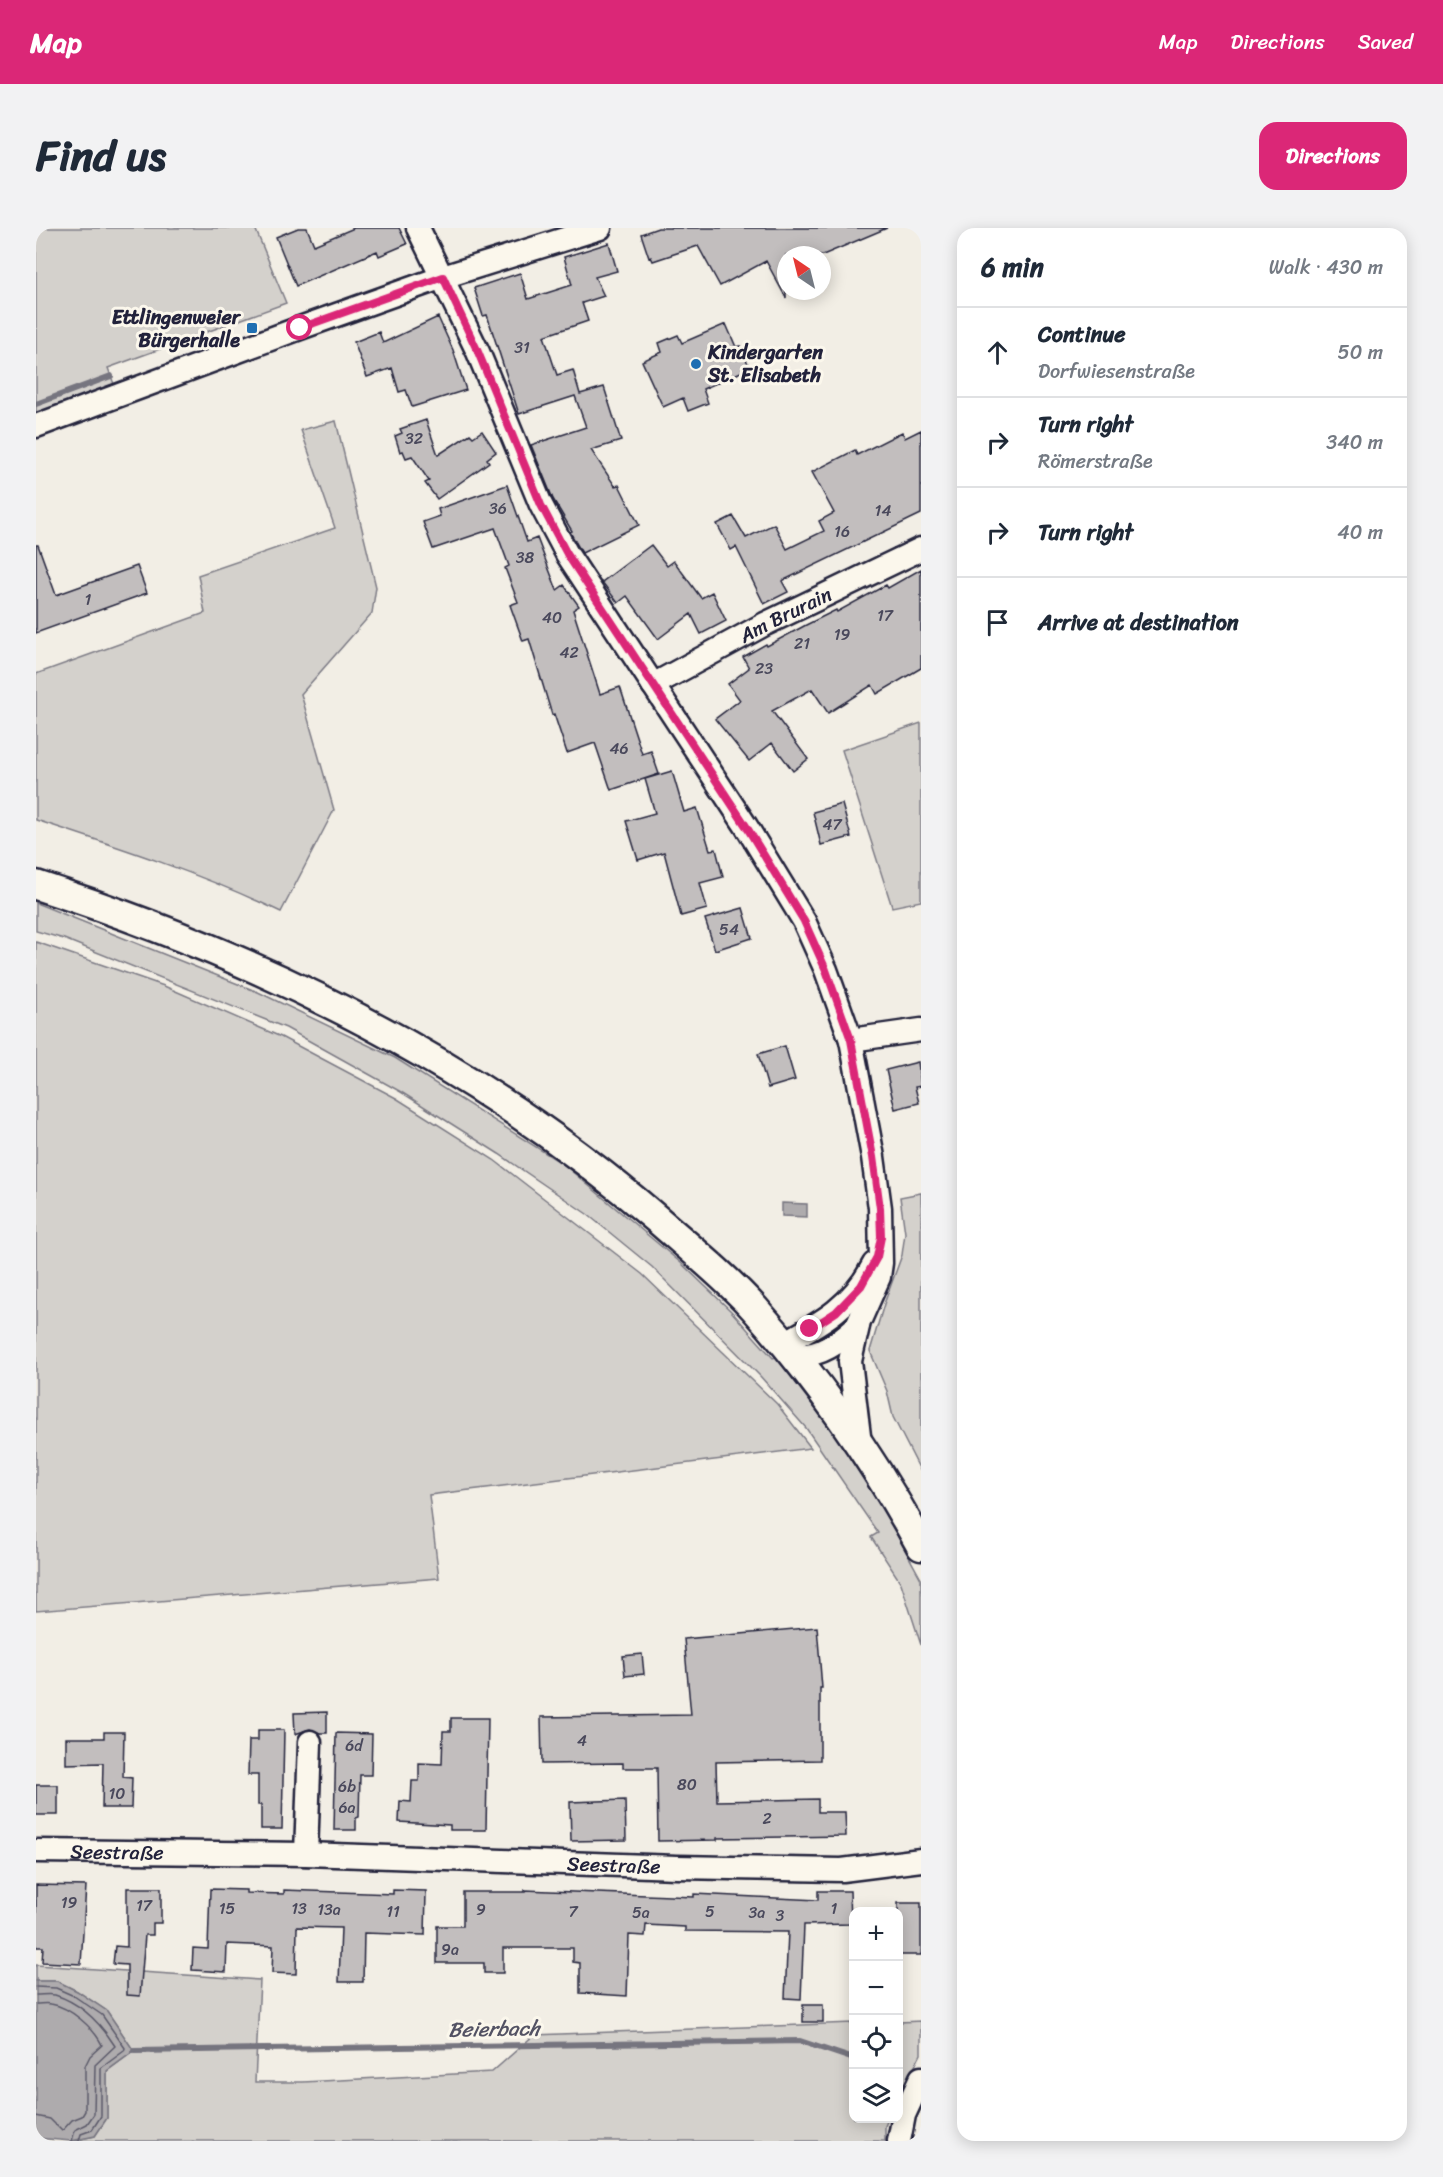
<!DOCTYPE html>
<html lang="en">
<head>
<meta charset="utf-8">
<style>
  :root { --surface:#fff; --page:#f2f2f3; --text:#1f2937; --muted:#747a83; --line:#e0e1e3; --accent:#db2777 }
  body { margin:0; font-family:Sriracha,sans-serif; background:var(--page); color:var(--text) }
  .controls { position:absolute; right:18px; bottom:18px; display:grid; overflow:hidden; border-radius:12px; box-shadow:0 3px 15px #0003 }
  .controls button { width:54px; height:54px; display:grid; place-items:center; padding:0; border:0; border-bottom:2px solid var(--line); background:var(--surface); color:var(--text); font:30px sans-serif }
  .compass { position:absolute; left:741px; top:18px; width:54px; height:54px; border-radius:50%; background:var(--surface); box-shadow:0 3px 15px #0003; rotate:325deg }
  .stop { position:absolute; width:18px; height:18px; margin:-14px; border:4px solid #db2777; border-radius:50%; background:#fff }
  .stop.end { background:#db2777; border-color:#fff; box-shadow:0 2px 6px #0008 }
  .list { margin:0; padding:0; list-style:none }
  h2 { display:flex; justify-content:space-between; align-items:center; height:78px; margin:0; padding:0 24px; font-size:26px }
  h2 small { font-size:20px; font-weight:400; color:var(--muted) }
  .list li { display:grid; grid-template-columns:39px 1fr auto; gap:18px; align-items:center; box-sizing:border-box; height:90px; padding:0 24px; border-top:2px solid var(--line) }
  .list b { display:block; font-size:22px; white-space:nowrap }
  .list p { margin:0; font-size:20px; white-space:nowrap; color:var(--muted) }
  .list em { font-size:20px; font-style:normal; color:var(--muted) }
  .icon { flex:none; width:33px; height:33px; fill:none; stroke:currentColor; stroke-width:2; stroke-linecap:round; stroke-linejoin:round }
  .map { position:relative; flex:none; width:885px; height:1913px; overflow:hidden; border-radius:18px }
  header { display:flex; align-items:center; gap:36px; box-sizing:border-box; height:84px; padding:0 30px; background:var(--accent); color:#fff }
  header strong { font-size:28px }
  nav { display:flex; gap:33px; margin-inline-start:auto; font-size:21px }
  .intro { display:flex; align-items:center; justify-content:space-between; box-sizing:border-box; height:144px; padding:0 36px }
  h1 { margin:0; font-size:42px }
  .button { padding:15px 27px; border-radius:18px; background:var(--accent); color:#fff; font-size:21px; font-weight:700 }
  main { display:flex; gap:36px; padding:0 36px }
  aside { flex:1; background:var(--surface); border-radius:18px; box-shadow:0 3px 15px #0003 }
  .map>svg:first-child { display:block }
</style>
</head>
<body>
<header>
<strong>Map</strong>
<nav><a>Map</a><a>Directions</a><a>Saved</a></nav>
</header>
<div class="intro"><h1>Find us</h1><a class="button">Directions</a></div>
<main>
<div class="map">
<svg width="885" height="1913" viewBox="0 0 885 1913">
  <rect width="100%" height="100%" fill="#f2eee5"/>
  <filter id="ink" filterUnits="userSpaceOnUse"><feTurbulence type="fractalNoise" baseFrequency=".0167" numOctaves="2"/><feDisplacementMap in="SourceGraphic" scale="12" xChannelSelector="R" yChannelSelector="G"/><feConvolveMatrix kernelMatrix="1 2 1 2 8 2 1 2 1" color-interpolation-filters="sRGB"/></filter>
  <g filter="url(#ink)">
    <path fill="#d4d1cc" stroke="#7b7a84" stroke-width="1.5" d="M 0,0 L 219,0 L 250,75 L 72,140 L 78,156 L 0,186 Z
      M 300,193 L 340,359 L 336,385 L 265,466 L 298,582 L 245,684 C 166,646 83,619 0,592 L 0,446 L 169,385 L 162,347 L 299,300 L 265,202 Z
      M 885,495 L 885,673 L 856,679 L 806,522 Z
      M 0,675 L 222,764 L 359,830 L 527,936 L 645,1035 L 695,1083 L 737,1130 L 740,1129 L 800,1208 L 850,1287 L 885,1351 L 885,1417 L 865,1355 L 835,1309 L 842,1305 L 770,1200 L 724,1148 L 616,1039 L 551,986 L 463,926 L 365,864 L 250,800 L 28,711 L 0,703 Z
      M 0,714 L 128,758 L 245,809 L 360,870 L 458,932 L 606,1046 L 741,1176 L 775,1220 L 393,1267 L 403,1350 L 0,1383 Z
      M 885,965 L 885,1244 L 857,1189 L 851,1163 L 834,1123 L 848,1076 L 866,1027 L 869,1005 L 864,969 Z
      M 0,1737 L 224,1752 L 219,1854 L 267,1854 L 456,1844 L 498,1807 L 817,1795 L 818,1890 L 852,1891 L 849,1898 L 849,1913 L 35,1913 L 59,1908 L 71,1890 L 71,1843 L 98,1823 L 71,1783 L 41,1763 L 21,1753 L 0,1753 Z
      M 885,1793 L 885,1826 L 863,1869 L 863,1794 Z"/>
    <path fill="#aeabad" stroke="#76747f" stroke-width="1.5" d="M 746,975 L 771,976 L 771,989 L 746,988 Z
      M 0,1753 L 21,1753 L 41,1763 L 71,1783 L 98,1823 L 71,1843 L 71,1890 L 59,1908 L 35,1913 L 0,1910 Z"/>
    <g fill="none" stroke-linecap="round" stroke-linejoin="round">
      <path stroke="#5a5969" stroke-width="1.5" d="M 0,1759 L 20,1760 L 38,1768 L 66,1787 L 89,1820 L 88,1823 L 65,1840 L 65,1888 L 56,1902 L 45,1906 L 43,1913
        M 0,1767 C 6,1767 13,1766 19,1767 C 45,1775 65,1796 79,1818 L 59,1837 L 58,1886 L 51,1896 L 39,1902 L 36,1913
        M 0,1776 C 5,1776 10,1775 15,1776 C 34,1779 58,1800 66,1817 L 54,1828 L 49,1838 L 49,1883 L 46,1888 L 36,1892 L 26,1903 L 14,1891 L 0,1888"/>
      <path stroke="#76747f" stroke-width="6" d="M 0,176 L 75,148
        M 98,1823 L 764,1813 L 815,1830"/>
    </g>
    <path fill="#c2bebe" stroke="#22223b" stroke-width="1.5" d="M 262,0 L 271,0 L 278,17 L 318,0 L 363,0 L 371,16 L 343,28 L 341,23 L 260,58 L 240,9 Z
      M 622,0 L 851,0 L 787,27 L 750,27 L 750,70 L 730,33 L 684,58 L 662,18 L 617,33 L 615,29 L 613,30 L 605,6 Z
      M 573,15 L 581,43 L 559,49 L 568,68 L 546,75 L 552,93 L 508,108 L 521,147 L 537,142 L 544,166 L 568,159 L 585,213 L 555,222 L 579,258 L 583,257 L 603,297 L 546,325 L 534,304 L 536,303 L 517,271 L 495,217 L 550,199 L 539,168 L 483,186 L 451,87 L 447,88 L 438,60 L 484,45 L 492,71 L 536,57 L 528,29 Z
      M 402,89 L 417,122 L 430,162 L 376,179 L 370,162 L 363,164 L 356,140 L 331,149 L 318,114 L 343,104 L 347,115 Z
      M 690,96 L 700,119 L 704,118 L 714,140 L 667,161 L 672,175 L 652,183 L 647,170 L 627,179 L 606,133 L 626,124 L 623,115 L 642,107 L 646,115 Z
      M 390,192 L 402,227 L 434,206 L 437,209 L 446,203 L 460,224 L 451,231 L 453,234 L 401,271 L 389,255 L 393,253 L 376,228 L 370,230 L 367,223 L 364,224 L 359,208 L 366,205 L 364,201 Z
      M 885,202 L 885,286 L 746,353 L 752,364 L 728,376 L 700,319 L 695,322 L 681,296 L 697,288 L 710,310 L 738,296 L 751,321 L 788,303 L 783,293 L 798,285 L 776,244 L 819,222 L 821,227 L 866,204 L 869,210 Z
      M 471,257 L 491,314 L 501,310 L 521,362 L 528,357 L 543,378 L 537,382 L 564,466 L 584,459 L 606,526 L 615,523 L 623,546 L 575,562 L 559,515 L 531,525 L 518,486 L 516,487 L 493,411 L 487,413 L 474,377 L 482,374 L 469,340 L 473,338 L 459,300 L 397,321 L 387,294 L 404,288 L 402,281 Z
      M 0,317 L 2,317 L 20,367 L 101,338 L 111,365 L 0,405 Z
      M 615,317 L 631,338 L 638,333 L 665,370 L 676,364 L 690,393 L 665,406 L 655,386 L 622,411 L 591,368 L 582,375 L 566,354 Z
      M 885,341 L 885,440 L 841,466 L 836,457 L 792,485 L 776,461 L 736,483 L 772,531 L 757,543 L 736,515 L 713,533 L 679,491 L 704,472 L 692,456 L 713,440 L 707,429 L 730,416 L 731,418 L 770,397 L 800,382 L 801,384 L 850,357 L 852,360 Z
      M 636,543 L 648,584 L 661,580 L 674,622 L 680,621 L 687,649 L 664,655 L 671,681 L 645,688 L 628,624 L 602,632 L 590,593 L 619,585 L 609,551 Z
      M 806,576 L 815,609 L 785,617 L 777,584 Z
      M 707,680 L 716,710 L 679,722 L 669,691 Z
      M 749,818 L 759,852 L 732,860 L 722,826 Z
      M 882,834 L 885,858 L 879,859 L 883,875 L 859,881 L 850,842 Z
      M 781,1399 L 786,1460 L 784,1460 L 784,1532 L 680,1534 L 681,1573 L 782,1571 L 782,1584 L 809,1584 L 810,1608 L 681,1610 L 681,1612 L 622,1613 L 621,1540 L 587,1540 L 587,1535 L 506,1536 L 505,1489 L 655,1487 L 648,1411 Z
      M 606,1426 L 608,1446 L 589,1448 L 587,1428 Z
      M 291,1484 L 291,1505 L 284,1505 L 274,1501 L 259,1506 L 258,1485 Z
      M 415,1490 L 452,1490 L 450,1602 L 414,1602 L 414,1597 L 363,1594 L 364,1573 L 375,1574 L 376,1553 L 383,1553 L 383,1535 L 406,1536 L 407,1503 L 415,1503 Z
      M 222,1502 L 248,1502 L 246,1601 L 225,1601 L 225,1577 L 222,1577 L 222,1547 L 212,1547 L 213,1512 L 222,1512 Z
      M 68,1504 L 88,1504 L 87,1549 L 96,1550 L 95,1580 L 66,1580 L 67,1535 L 30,1536 L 30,1510 L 68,1510 Z
      M 300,1505 L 336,1506 L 335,1547 L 324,1547 L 323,1589 L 320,1590 L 320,1602 L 298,1602 Z
      M 0,1557 L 22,1557 L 22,1587 L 0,1587 Z
      M 589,1572 L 590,1612 L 535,1613 L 534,1574 Z
      M 0,1657 L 50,1658 L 45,1736 L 6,1734 L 7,1719 L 0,1719 Z
      M 91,1660 L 125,1660 L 125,1695 L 117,1695 L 117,1707 L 109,1707 L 104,1768 L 91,1767 L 91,1737 L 77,1736 L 79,1718 L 91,1719 Z
      M 174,1661 L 210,1662 L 210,1665 L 248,1666 L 248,1662 L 357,1666 L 357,1662 L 390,1663 L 389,1707 L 328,1705 L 327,1754 L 303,1754 L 305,1700 L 261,1699 L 260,1746 L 236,1745 L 237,1718 L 191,1716 L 190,1744 L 156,1742 L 157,1720 L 172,1721 Z
      M 489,1662 L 658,1669 L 658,1666 L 782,1672 L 782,1663 L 814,1663 L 815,1696 L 768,1697 L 765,1771 L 749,1770 L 752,1704 L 649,1703 L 649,1699 L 610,1697 L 609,1708 L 593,1707 L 591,1768 L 544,1765 L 544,1735 L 537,1734 L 537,1720 L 467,1720 L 467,1745 L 448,1745 L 448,1735 L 401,1735 L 401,1698 L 427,1698 L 427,1664 L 489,1664 Z
      M 862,1675 L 885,1675 L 885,1727 L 862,1727 Z
      M 767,1777 L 787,1777 L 787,1794 L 767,1794 Z"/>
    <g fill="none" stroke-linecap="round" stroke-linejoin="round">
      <defs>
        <g id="minor">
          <path d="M 382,0 L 442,124 L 505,277 L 531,326 L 710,598 L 768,693 L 790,742 L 815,812 L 837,929 L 844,980 L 845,1035 L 843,1049 L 823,1094 L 814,1133 L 824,1216"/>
          <path d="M 0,198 L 264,100 L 407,49 L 564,0"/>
          <path id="s1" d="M 617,457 L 729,396 L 885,321"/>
          <path d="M 815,812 L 885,802"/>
          <path d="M 748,1115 C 787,1094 817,1077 838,1036"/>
          <path d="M 758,1127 C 784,1130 803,1114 822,1097"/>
          <path id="s2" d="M 0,1623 L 270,1626 L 641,1639 L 806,1642 L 885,1632"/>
          <path d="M 270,1626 L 274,1514"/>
          <path d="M 863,1913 L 868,1887 L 885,1850"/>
        </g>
        <path id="major" d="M 0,657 C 227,730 441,835 622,992 C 655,1021 690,1049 719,1081 C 783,1153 839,1234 885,1318"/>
      </defs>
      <use href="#minor" stroke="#22223b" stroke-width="27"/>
      <use href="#major" stroke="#22223b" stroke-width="33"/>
      <use href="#minor" stroke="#fbf7ec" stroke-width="22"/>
      <use href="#major" stroke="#fbf7ec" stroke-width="28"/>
    </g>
  </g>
  <g fill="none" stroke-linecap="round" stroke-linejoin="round" filter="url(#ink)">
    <path stroke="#db2777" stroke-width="8" d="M 264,100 L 407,49 L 442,124 L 505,277 L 531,326 L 710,598 L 768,693 L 790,742 L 815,812 L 837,929 L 844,980 L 845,1009 L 841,1029 L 825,1058 L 800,1084 L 774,1101"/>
  </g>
  <g fill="#1f6fb2" stroke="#fbf7ec" stroke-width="2">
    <rect x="210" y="94" width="12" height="12" rx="3"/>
    <circle cx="660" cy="136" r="6"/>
  </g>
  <g text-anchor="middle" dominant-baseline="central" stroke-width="6" stroke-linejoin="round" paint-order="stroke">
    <g font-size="16" fill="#4a495c">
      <text x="486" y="119">31</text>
      <text x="378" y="210">32</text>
      <text x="462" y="280">36</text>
      <text x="847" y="282">14</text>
      <text x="806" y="303">16</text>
      <text x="489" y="329">38</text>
      <text x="52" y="371">1</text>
      <text x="849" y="387">17</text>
      <text x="516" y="389">40</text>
      <text x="806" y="406">19</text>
      <text x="766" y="415">21</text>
      <text x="533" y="424">42</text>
      <text x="728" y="440">23</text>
      <text x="583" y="520">46</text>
      <text x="796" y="596">47</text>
      <text x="693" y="701">54</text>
      <text x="546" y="1512">4</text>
      <text x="318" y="1517">6d</text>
      <text x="651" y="1556">80</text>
      <text x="311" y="1558">6b</text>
      <text x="81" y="1565">10</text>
      <text x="311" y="1579">6a</text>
      <text x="731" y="1590">2</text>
      <text x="33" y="1674">19</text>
      <text x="108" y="1677">17</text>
      <text x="191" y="1680">15</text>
      <text x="263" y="1680">13</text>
      <text x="798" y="1680">1</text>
      <text x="293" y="1681">13a</text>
      <text x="445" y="1681">9</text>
      <text x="357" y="1683">11</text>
      <text x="537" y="1683">7</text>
      <text x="674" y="1683">5</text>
      <text x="605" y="1684">5a</text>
      <text x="721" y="1684">3a</text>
      <text x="744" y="1687">3</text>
      <text x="414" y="1721">9a</text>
    </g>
    <g font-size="20" font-weight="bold" fill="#22223b" stroke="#fbf7ec" text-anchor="end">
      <text x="204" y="89">Ettlingenweier<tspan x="204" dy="23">Bürgerhalle</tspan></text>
      <text x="672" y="124" text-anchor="start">Kindergarten<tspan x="672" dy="23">St. Elisabeth</tspan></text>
    </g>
    <g font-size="20" fill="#22223b" stroke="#fbf7ec">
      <text stroke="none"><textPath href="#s1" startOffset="150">Am Brurain</textPath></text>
      <text stroke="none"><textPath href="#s2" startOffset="81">Seestraße</textPath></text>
      <text stroke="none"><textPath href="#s2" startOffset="578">Seestraße</textPath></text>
    </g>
    <g font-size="21" font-style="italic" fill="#535263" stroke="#fbf7ec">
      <text transform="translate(458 1801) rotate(-1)">Beierbach</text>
    </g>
  </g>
</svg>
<div class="controls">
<button>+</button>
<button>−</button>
<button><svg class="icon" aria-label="locate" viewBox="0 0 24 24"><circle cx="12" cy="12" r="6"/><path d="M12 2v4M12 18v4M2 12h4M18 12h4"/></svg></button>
<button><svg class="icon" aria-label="layers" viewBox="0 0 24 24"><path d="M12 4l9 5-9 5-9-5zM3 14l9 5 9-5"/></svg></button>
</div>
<svg class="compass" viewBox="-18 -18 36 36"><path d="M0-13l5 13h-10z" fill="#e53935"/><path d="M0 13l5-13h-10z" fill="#747a83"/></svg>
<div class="stop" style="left:264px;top:100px"></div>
<div class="stop end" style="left:774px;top:1101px"></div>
</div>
<aside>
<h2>6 min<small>Walk · 430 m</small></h2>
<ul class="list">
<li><svg class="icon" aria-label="ahead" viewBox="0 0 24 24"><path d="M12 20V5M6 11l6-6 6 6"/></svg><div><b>Continue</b><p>Dorfwiesenstraße</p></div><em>50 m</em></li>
<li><svg class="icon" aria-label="right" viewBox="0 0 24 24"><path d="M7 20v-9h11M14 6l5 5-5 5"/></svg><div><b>Turn right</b><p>Römerstraße</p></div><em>340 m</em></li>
<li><svg class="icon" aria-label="right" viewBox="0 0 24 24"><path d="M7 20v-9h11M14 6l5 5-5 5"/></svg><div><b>Turn right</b></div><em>40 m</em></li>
<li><svg class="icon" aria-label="arrive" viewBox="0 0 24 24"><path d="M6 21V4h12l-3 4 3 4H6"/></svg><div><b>Arrive at destination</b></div></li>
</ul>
</aside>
</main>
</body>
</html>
